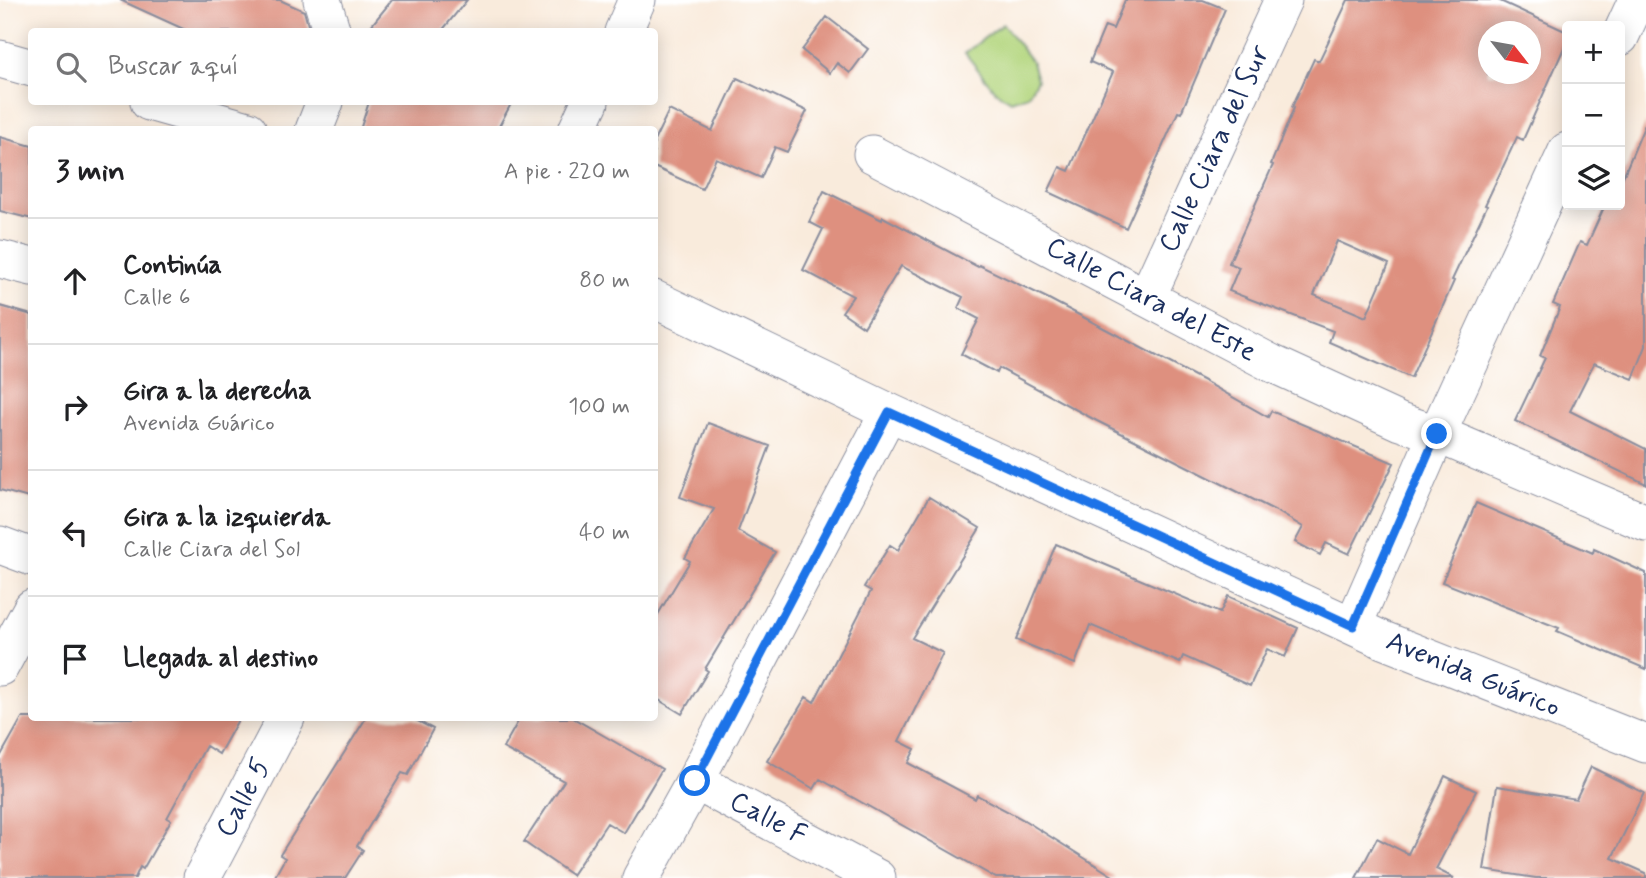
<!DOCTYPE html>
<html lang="es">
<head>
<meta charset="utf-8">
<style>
  :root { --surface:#fff; --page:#f6f6f6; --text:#202124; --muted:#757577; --line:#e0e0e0 }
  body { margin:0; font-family:Mynerve,sans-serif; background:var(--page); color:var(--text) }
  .controls { position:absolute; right:21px; top:21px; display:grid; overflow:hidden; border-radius:7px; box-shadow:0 4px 18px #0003 }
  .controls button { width:63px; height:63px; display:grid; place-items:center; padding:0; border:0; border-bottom:2px solid var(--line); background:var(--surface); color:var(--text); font:35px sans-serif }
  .compass { position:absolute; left:1478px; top:21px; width:63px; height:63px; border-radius:50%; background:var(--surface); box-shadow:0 4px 18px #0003; rotate:121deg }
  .stop { position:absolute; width:21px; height:21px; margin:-16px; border:5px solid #1a73e8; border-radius:50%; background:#fff }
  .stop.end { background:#1a73e8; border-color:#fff; box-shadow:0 2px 7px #0008 }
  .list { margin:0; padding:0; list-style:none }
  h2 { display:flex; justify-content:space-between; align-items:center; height:91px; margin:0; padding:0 28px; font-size:30px }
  h2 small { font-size:23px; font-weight:400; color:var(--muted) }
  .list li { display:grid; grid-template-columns:46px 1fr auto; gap:21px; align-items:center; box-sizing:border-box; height:126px; padding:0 28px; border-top:2px solid var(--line) }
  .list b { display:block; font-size:26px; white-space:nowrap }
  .list p { margin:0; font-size:23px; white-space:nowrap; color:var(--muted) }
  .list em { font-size:23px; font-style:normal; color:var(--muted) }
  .icon { flex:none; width:38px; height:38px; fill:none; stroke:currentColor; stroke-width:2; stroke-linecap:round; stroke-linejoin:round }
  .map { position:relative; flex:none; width:1646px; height:878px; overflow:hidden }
  .search { position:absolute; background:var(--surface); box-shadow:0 4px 18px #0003; left:28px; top:28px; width:630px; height:77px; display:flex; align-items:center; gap:18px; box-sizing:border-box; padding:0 24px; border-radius:7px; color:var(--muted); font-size:26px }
  .panel { position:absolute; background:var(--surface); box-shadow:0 4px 18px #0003; left:28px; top:126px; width:630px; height:595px; border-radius:7px }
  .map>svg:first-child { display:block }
</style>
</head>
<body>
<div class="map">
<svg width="1646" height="878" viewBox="0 0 1646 878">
  <rect width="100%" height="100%" fill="#fff"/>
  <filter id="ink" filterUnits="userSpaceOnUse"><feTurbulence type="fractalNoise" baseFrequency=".0143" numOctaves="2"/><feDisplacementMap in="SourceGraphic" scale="14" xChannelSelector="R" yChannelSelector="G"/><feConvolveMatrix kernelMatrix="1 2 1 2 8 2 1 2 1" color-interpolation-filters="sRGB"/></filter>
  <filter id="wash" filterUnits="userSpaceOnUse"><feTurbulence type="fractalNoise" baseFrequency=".00686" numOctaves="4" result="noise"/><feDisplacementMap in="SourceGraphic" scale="28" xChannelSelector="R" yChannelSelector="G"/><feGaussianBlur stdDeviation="1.57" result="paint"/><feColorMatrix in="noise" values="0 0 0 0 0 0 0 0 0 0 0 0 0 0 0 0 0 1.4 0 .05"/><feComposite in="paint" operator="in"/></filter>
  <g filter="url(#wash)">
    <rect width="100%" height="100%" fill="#f9ebdc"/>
    <path fill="#b2d57d" stroke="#66826e" stroke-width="2" d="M 1003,24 L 1032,62 L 1037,80 L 1028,95 L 1011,101 L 995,91 L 965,53 Z"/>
    <g id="blocks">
      <path fill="#de907f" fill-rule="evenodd" d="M 120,0 L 280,0 L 304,11 L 310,32 L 190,32 Z
        M 392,0 L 467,0 L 441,32 L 366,32 Z
        M 1125,0 L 1203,0 L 1225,9 L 1181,113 L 1178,112 L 1126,228 L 1048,192 L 1060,167 L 1069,171 L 1113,72 L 1090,62 L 1105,26 L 1113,29 Z
        M 1348,0 L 1498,0 L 1567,32 L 1567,41 L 1523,140 L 1517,137 L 1485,205 L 1487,206 L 1452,280 L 1454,281 L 1411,378 L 1329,342 L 1333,331 L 1229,291 L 1239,267 L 1229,263 L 1273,165 L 1271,164 L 1294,108 L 1292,107 L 1314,59 L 1319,61 ZM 1488,32 L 1530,32 L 1530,74 L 1488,74 ZM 1337,241 L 1389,264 L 1366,317 L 1314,295 Z
        M 827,17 L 868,49 L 850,73 L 837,63 L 830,73 L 802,50 Z
        M 737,78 L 807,111 L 787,152 L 775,147 L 761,178 L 716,158 L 702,189 L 654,167 L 654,141 L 669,110 L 712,131 Z
        M 369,102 L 512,102 L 497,130 L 360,130 Z
        M 1646,122 L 1646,346 L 1633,379 L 1594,363 L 1570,411 L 1646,449 L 1646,484 L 1515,421 L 1545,358 L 1540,356 L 1560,307 L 1553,304 L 1580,242 L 1587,245 L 1605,205 L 1620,205 L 1620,184 Z
        M 0,137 L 32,146 L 32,219 L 0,211 Z
        M 824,191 L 882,220 L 883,217 L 978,267 L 979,265 L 1047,298 L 1204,381 L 1268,417 L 1271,411 L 1394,463 L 1349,554 L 1326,543 L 1320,555 L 1295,542 L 1303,527 L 1278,512 L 1097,421 L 999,368 L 997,373 L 961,354 L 979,319 L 958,308 L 963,297 L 901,266 L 864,327 L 842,312 L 853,296 L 803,270 L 823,229 L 809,222 Z
        M 0,306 L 32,315 L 32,499 L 0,490 Z
        M 708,423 L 770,446 L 738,531 L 775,552 L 705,669 L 708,671 L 682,714 L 654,697 L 654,621 L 690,561 L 685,558 L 714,509 L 680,497 Z
        M 929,497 L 980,528 L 912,638 L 943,653 L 899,741 L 915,749 L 908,763 L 975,799 L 977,795 L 1024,820 L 1116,878 L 996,878 L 820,779 L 814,789 L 767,761 L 806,697 L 814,702 L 871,591 L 864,587 L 890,545 L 898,550 Z
        M 1476,503 L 1593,553 L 1594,549 L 1646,573 L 1646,669 L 1557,631 L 1559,628 L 1442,582 Z
        M 1056,544 L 1220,613 L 1228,596 L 1298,628 L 1285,657 L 1267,649 L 1250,686 L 1183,656 L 1180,663 L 1090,625 L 1075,664 L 1016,640 Z
        M 22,718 L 239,718 L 219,754 L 206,746 L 167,818 L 171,820 L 143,869 L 140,867 L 135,878 L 0,878 L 0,757 Z
        M 366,718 L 412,718 L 433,729 L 408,775 L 402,773 L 357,846 L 363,850 L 345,878 L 274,878 L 285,858 L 280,855 Z
        M 520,718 L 573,718 L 662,769 L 624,833 L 607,823 L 572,875 L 524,842 L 564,781 L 503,748 Z
        M 1591,767 L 1644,793 L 1612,858 L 1646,873 L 1646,878 L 1536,878 L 1484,870 L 1497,786 L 1576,799 Z
        M 1445,776 L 1476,791 L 1436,869 L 1454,878 L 1356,878 L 1377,838 L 1408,854 Z"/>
    </g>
  </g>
  <g filter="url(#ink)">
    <use href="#blocks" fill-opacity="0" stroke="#8a8d9d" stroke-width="2"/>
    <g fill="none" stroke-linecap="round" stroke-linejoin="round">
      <defs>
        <path id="minor" d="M 322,0 L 332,32
          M 623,32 L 637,0
          M 1620,37 L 1637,0
          M 0,59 L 32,68
          M 149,102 L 248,130
          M 314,130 L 325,102
          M 577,130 L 590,102
          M 872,154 L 1271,363 L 1400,422 L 1437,434 L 1646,523
          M 0,259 L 32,267
          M 1147,297 L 1283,0
          M 654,299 L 889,412 L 1383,640 L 1646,744
          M 0,545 L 32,557
          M 1353,626 L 1437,434 L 1567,151
          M 0,667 L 32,608
          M 695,781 L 877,878
          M 202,878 L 286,718
          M 641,878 L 695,781 L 889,412"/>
      </defs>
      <use href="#minor" stroke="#8a8d9d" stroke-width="39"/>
      <use href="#minor" stroke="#fff" stroke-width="37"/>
    </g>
  </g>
  <g fill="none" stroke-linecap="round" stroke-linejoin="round" filter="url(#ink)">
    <path stroke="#1a73e8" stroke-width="9" d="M 695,781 L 889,412 L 1353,626 L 1437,434"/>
  </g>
  <g text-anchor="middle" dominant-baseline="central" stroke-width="5" stroke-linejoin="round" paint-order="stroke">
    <g font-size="28" fill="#1b2f5e" stroke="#fff">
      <text transform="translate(1215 149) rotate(-65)">Calle Ciara del Sur</text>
      <text transform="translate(1151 300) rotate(28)">Calle Ciara del Este</text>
      <text transform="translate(1473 675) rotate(22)">Avenida Guárico</text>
      <text transform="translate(244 798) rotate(-62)">Calle 5</text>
      <text transform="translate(768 819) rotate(28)">Calle F</text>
    </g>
  </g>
</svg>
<div class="controls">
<button>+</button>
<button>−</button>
<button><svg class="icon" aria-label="layers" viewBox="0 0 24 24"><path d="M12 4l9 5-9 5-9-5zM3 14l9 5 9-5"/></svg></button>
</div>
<svg class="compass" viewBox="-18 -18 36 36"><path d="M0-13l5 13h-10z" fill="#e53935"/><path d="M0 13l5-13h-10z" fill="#757577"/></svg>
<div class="stop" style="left:695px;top:781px"></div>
<div class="stop end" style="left:1437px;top:434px"></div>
<div class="search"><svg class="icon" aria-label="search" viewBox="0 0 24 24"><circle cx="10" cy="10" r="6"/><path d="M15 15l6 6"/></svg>Buscar aquí</div>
<section class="panel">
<h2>3 min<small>A pie · 220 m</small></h2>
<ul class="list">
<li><svg class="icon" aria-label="ahead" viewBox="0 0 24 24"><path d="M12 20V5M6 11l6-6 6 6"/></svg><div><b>Continúa</b><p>Calle 6</p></div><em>80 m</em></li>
<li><svg class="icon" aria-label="right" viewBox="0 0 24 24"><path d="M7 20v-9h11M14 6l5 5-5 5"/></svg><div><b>Gira a la derecha</b><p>Avenida Guárico</p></div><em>100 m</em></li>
<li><svg class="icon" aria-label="left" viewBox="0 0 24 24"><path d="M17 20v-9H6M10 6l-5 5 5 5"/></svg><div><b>Gira a la izquierda</b><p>Calle Ciara del Sol</p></div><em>40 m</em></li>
<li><svg class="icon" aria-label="arrive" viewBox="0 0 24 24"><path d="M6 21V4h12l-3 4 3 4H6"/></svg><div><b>Llegada al destino</b></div></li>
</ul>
</section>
</div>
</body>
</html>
